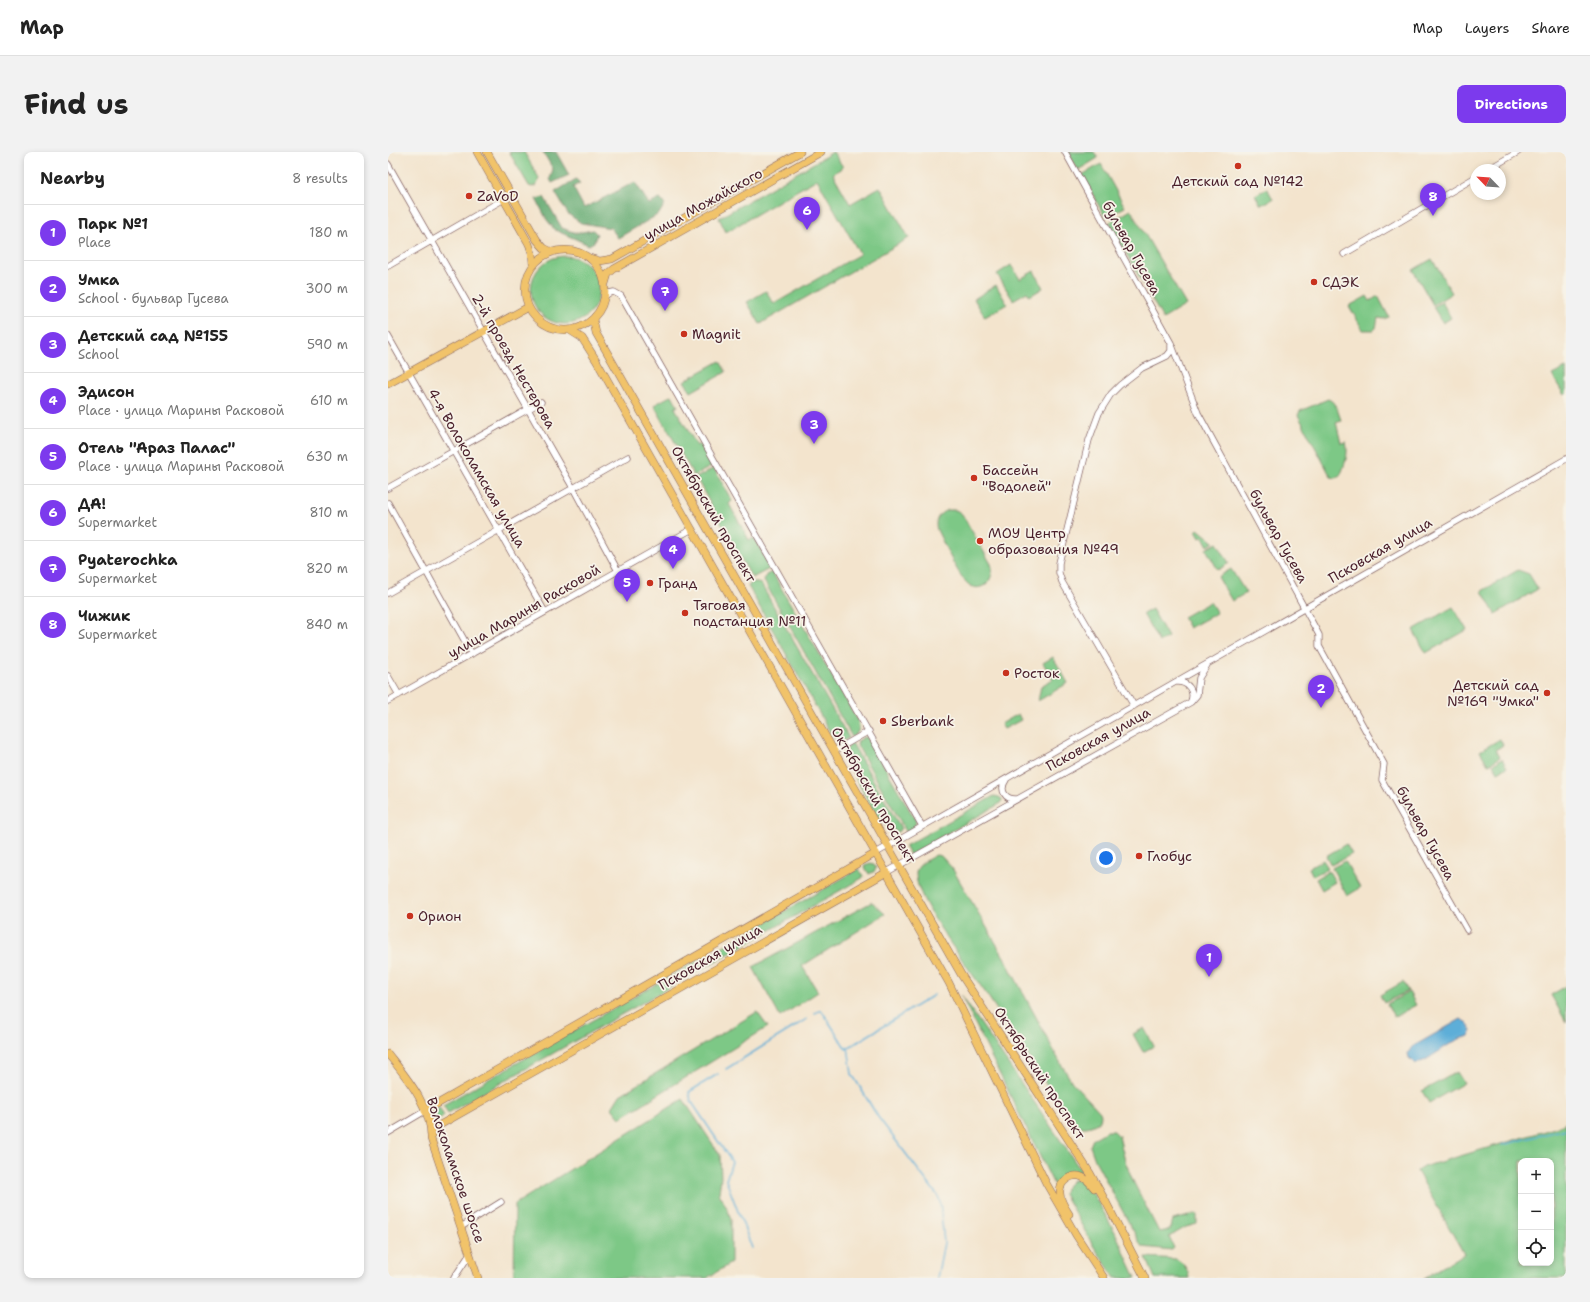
<!DOCTYPE html>
<html lang="en">
<head>
<meta charset="utf-8">
<style>
  :root { --surface:#fff; --page:#f2f2f2; --text:#222; --muted:#767676; --line:#e0e0e0; --accent:#7c3aed }
  body { margin:0; font-family:"Shantell Sans",sans-serif; background:var(--page); color:var(--text) }
  .controls { position:absolute; right:12px; bottom:12px; display:grid; overflow:hidden; border-radius:8px; box-shadow:0 2px 6px #0003 }
  .controls button { width:36px; height:36px; display:grid; place-items:center; padding:0; border:0; border-bottom:1px solid var(--line); background:var(--surface); color:var(--text); font:20px sans-serif }
  .compass { position:absolute; left:1082px; top:12px; width:36px; height:36px; border-radius:50%; background:var(--surface); box-shadow:0 2px 6px #0003; rotate:295deg }
  .you { position:absolute; left:718px; top:706px; width:14px; height:14px; margin:-10px; border:3px solid #fff; border-radius:50%; background:#1a73e8; box-shadow:0 0 0 6px #1a73e833 }
  .badge { display:grid; place-items:center; width:26px; height:26px; border-radius:50%; background:var(--accent); color:#fff; font-size:13px; font-weight:700 }
  .pin { position:absolute; translate:-50% -33px; filter:drop-shadow(0 1px 2px #0008) }
  .pin::after { content:''; position:absolute; top:21px; width:14px; height:12px; background:inherit; clip-path:polygon(0 0,100% 0,50% 100%) }
  .list { margin:0; padding:0; list-style:none }
  h2 { display:flex; justify-content:space-between; align-items:center; height:52px; margin:0; padding:0 16px; font-size:17px }
  h2 small { font-size:13px; font-weight:400; color:var(--muted) }
  .list li { display:grid; grid-template-columns:26px 1fr auto; gap:12px; align-items:center; box-sizing:border-box; height:56px; padding:0 16px; border-top:1px solid var(--line) }
  .list b { display:block; font-size:15px; white-space:nowrap }
  .list p { margin:0; font-size:13px; white-space:nowrap; color:var(--muted) }
  .list em { font-size:13px; font-style:normal; color:var(--muted) }
  .icon { flex:none; width:22px; height:22px; fill:none; stroke:currentColor; stroke-width:2; stroke-linecap:round; stroke-linejoin:round }
  .map { position:relative; flex:none; width:1178px; height:1126px; overflow:hidden; border-radius:8px }
  header { display:flex; align-items:center; gap:24px; box-sizing:border-box; height:56px; padding:0 20px; background:var(--surface); border-bottom:1px solid var(--line) }
  header strong { font-size:19px }
  nav { display:flex; gap:22px; margin-inline-start:auto; font-size:14px }
  .intro { display:flex; align-items:center; justify-content:space-between; box-sizing:border-box; height:96px; padding:0 24px }
  h1 { margin:0; font-size:28px }
  .button { padding:10px 18px; border-radius:8px; background:var(--accent); color:#fff; font-size:14px; font-weight:700 }
  main { display:flex; gap:24px; padding:0 24px }
  aside { flex:1; background:var(--surface); border-radius:8px; box-shadow:0 2px 6px #0003 }
  .map>svg:first-child { display:block }
</style>
</head>
<body>
<header>
<strong>Map</strong>
<nav><a>Map</a><a>Layers</a><a>Share</a></nav>
</header>
<div class="intro"><h1>Find us</h1><a class="button">Directions</a></div>
<main>
<aside>
<h2>Nearby<small>8 results</small></h2>
<ul class="list">
<li><span class="badge">1</span><div><b>Парк №1</b><p>Place</p></div><em>180 m</em></li>
<li><span class="badge">2</span><div><b>Умка</b><p>School · бульвар Гусева</p></div><em>300 m</em></li>
<li><span class="badge">3</span><div><b>Детский сад №155</b><p>School</p></div><em>590 m</em></li>
<li><span class="badge">4</span><div><b>Эдисон</b><p>Place · улица Марины Расковой</p></div><em>610 m</em></li>
<li><span class="badge">5</span><div><b>Отель &quot;Араз Палас&quot;</b><p>Place · улица Марины Расковой</p></div><em>630 m</em></li>
<li><span class="badge">6</span><div><b>ДА!</b><p>Supermarket</p></div><em>810 m</em></li>
<li><span class="badge">7</span><div><b>Pyaterochka</b><p>Supermarket</p></div><em>820 m</em></li>
<li><span class="badge">8</span><div><b>Чижик</b><p>Supermarket</p></div><em>840 m</em></li>
</ul>
</aside>
<div class="map">
<svg width="1178" height="1126" viewBox="0 0 1178 1126">
  <rect width="100%" height="100%" fill="#f7f3e8"/>
  <filter id="ink" filterUnits="userSpaceOnUse"><feTurbulence type="fractalNoise" baseFrequency=".025" numOctaves="2"/><feDisplacementMap in="SourceGraphic" scale="8" xChannelSelector="R" yChannelSelector="G"/><feConvolveMatrix kernelMatrix="1 2 1 2 8 2 1 2 1" color-interpolation-filters="sRGB"/></filter>
  <filter id="wash" filterUnits="userSpaceOnUse"><feTurbulence type="fractalNoise" baseFrequency=".012" numOctaves="4" result="noise"/><feDisplacementMap in="SourceGraphic" scale="16" xChannelSelector="R" yChannelSelector="G"/><feGaussianBlur stdDeviation="0.9" result="paint"/><feColorMatrix in="noise" values="0 0 0 0 0 0 0 0 0 0 0 0 0 0 0 0 0 1.4 0 .05"/><feComposite in="paint" operator="in"/></filter>
  <g filter="url(#wash)">
    <rect width="100%" height="100%" fill="#f3e4cd"/>
    <path fill="#7dc886" stroke="#647458" fill-rule="evenodd" d="M 121,0 L 136,0 L 151,26 L 149,33 L 144,35 L 141,34 Z
      M 445,0 L 455,15 L 445,22 L 462,52 L 492,35 L 521,86 L 372,172 L 359,150 L 378,139 L 386,152 L 472,102 L 429,27 L 338,80 L 331,66 Z
      M 680,0 L 706,0 L 710,6 L 690,18 Z
      M 713,12 L 737,55 L 717,65 L 694,23 Z
      M 879,36 L 885,47 L 873,53 L 867,43 Z
      M 743,58 L 798,153 L 775,167 L 721,71 Z
      M143 138a34 34 0 1 1 68 0a34 34 0 1 1-68 0Z
      M 1044,107 L 1064,141 L 1045,153 L 1025,118 Z
      M 623,113 L 632,127 L 646,119 L 655,136 L 642,144 L 639,140 L 625,148 L 609,122 Z
      M 608,133 L 619,152 L 597,165 L 586,147 Z
      M 979,144 L 982,149 L 990,144 L 1001,165 L 996,167 L 990,166 L 988,176 L 986,178 L 975,178 L 961,154 Z
      M 1054,150 L 1063,166 L 1055,171 L 1045,155 Z
      M 332,209 L 338,220 L 303,240 L 296,229 Z
      M 1178,216 L 1178,242 L 1176,243 L 1164,223 Z
      M 284,243 L 290,254 L 287,256 L 309,294 L 312,292 L 324,314 L 306,324 L 266,253 Z
      M 940,247 C 948,250 950,260 953,268 L 948,270 L 953,291 L 958,290 C 961,301 957,313 952,324 L 948,326 L 943,325 L 910,263 L 912,259 Z
      M 326,316 L 344,349 L 341,352 L 361,388 L 366,386 L 383,416 L 364,426 L 308,326 Z
      M 560,358 L 568,358 L 574,362 L 603,412 C 609,427 592,444 579,431 C 570,423 556,392 550,380 C 545,370 550,361 560,358 Z
      M 810,377 L 826,390 L 820,394 L 815,385 L 812,386 L 808,379 Z
      M 829,391 L 841,411 L 830,418 L 818,397 Z
      M 843,417 L 858,441 L 844,449 L 830,425 Z
      M 1130,418 L 1141,422 L 1150,437 L 1107,462 L 1094,439 Z
      M 384,420 L 470,569 C 472,576 471,581 464,585 L 376,429 L 378,423 Z
      M 365,430 L 373,432 L 461,586 C 454,590 450,590 444,584 L 360,434 Z
      M 822,450 L 829,461 L 801,476 L 795,465 Z
      M 1065,455 L 1079,478 L 1038,501 L 1025,478 Z
      M 764,457 L 780,485 L 771,490 L 755,462 Z
      M 665,505 L 680,531 L 650,549 L 653,534 L 665,527 L 655,511 Z
      M 630,562 L 633,568 L 616,577 L 613,572 Z
      M 476,585 L 480,586 L 528,669 L 526,677 L 519,681 L 469,593 L 470,589 Z
      M 1112,587 L 1115,593 L 1108,598 L 1112,605 L 1100,613 L 1092,599 Z
      M 464,591 L 513,676 L 510,680 C 504,677 497,674 492,668 C 485,658 460,615 458,605 C 456,599 460,595 464,591 Z
      M 1114,607 L 1119,615 L 1110,620 L 1105,612 Z
      M 606,644 L 611,645 L 614,647 L 613,651 L 522,703 L 517,694 Z
      M 958,692 L 964,702 L 943,713 L 938,704 Z
      M 548,703 L 553,704 L 564,716 L 616,805 L 673,912 L 684,930 L 712,960 L 713,963 L 712,969 C 697,980 688,975 678,963 C 653,923 627,885 601,846 C 585,821 526,748 528,721 C 529,712 541,707 548,703 Z
      M 935,708 L 940,716 L 925,724 L 921,716 Z
      M 957,709 L 972,736 L 959,744 L 944,716 Z
      M 482,711 L 486,712 L 488,715 L 487,719 L 481,722 L 476,714 Z
      M 471,717 L 476,725 L 60,961 L 55,953 Z
      M 941,719 L 947,730 L 934,738 L 928,727 Z
      M 484,750 L 497,762 L 414,814 L 430,840 L 392,865 L 365,815 Z
      M 1015,830 L 1020,839 L 996,851 L 992,843 Z
      M 1178,834 L 1178,870 L 1163,843 Z
      M 1021,840 L 1028,853 L 1006,865 L 999,852 Z
      M 573,843 L 694,1020 C 680,1020 672,1023 668,1037 Z
      M 369,860 L 380,875 L 232,966 L 224,956 L 232,943 Z
      M 756,876 L 766,894 L 755,900 L 745,882 Z
      M 1069,920 L 1076,931 L 1041,951 L 1034,939 Z
      M 295,947 L 332,1003 L 333,1025 L 331,1041 L 340,1058 L 343,1068 L 343,1111 L 319,1126 L 126,1126 L 127,1052 Z
      M 51,955 L 56,964 L 50,968 L 46,968 L 43,966 L 43,962 Z
      M 1178,971 L 1178,1126 L 1036,1126 L 1076,1102 L 1029,1019 L 1035,1015 L 1167,976 ZM 1133,1009 L 1163,1009 L 1163,1111 L 1133,1111 Z
      M 719,979 L 726,979 L 731,984 L 737,1009 L 746,1031 L 771,1080 L 782,1078 L 785,1068 L 809,1062 L 809,1072 L 798,1075 L 781,1085 L 786,1096 L 784,1098 L 754,1095 L 707,1008 L 702,994 L 705,987 Z
      M 685,1028 L 693,1029 L 699,1033 L 707,1045 L 727,1080 L 748,1126 L 727,1126 L 706,1095 L 676,1042 L 677,1036 Z
      M 758,1105 L 788,1107 C 796,1111 800,1118 801,1126 L 767,1126 Z"/>
    <path fill="#66ac73" stroke="#58664f" d="M 155,0 L 168,0 L 181,23 L 164,31 L 162,27 L 165,17 Z
      M 188,27 L 192,31 L 185,35 L 196,56 L 247,30 L 261,52 L 272,47 L 277,52 L 271,62 L 230,86 L 223,76 L 193,71 L 180,62 L 167,40 Z
      M 156,45 L 174,76 L 188,81 L 205,78 L 209,82 L 206,90 L 201,93 L 167,78 L 159,68 L 148,47 Z"/>
    <path fill="#5daed8" stroke="#546682" d="M 1073,867 L 1080,872 L 1084,878 L 1081,884 C 1077,886 1073,886 1069,888 C 1055,895 1042,908 1027,912 L 1021,906 L 1020,901 L 1024,895 Z"/>
    <g fill="none" stroke-linecap="round" stroke-linejoin="round">
      <path stroke="#5daed8" stroke-width="1.5" d="M 427,861 L 431,859 L 434,859 L 458,897 L 546,843
        M 460,895 L 464,922 L 490,965 L 550,1044 L 552,1049 L 556,1091 L 549,1126
        M 338,917 L 419,867
        M 330,922 L 301,940 L 303,949 L 344,1010 L 338,1028 L 364,1096
        M 1114,993 L 1178,977"/>
    </g>
  </g>
  <g filter="url(#ink)">
    <g fill="none" stroke-linecap="round" stroke-linejoin="round">
      <defs>
        <path id="minor" d="M 677,0 L 783,191 L 810,261 L 931,483 L 931,494 L 996,612 L 994,628 L 1079,778
          M 0,12 L 185,336 L 230,419
          M 1099,18 L 1130,0
          M 956,102 L 1088,25
          M 0,114 L 116,47
          M 217,144 L 221,141 L 226,140 L 233,144 L 534,674
          M 0,184 L 157,460
          M 0,336 L 153,250
          M 0,351 L 84,502
          M 0,441 L 240,305
          M 0,524 L 11,543
          M 789,530 C 800,530 807,539 803,549
          M 0,549 L 304,377
          M 746,554 L 674,430 L 671,421 L 671,411 L 701,288 L 711,261 L 723,242 L 732,233 L 754,216 L 779,204 L 783,199 L 783,193
          M 446,599 L 481,579
          M 618,628 C 611,638 617,648 629,647
          M 488,701 L 1178,307
          M 499,720 L 803,550 L 809,543 L 811,526 L 819,513
          M 0,981 L 37,959
          M 73,1075 L 113,1050
          M 66,1126 L 82,1102"/>
        <path id="major" d="M 89,0 L 141,92 L 144,101 L 145,113
          M 99,0 L 149,88 L 156,96 L 164,100
          M137 138a40 40 0 1 1 80 0a40 40 0 1 1-80 0Z
          M 202,106 L 212,109 L 224,107 L 412,0
          M 217,132 L 220,122 L 226,117 L 433,0
          M 205,167 L 208,181 L 220,202 L 574,824 L 702,1021 L 718,1050 L 757,1126
          M 183,179 L 194,186 L 208,208 L 561,831 L 658,1031 L 688,1083 L 716,1126
          M 0,232 L 140,155
          M 0,902 C 18,925 44,955 43,987 L 90,1126
          M 37,959 L 488,701
          M 43,978 L 499,720
          M 681,1062 C 677,1056 672,1048 672,1041 C 671,1029 684,1021 694,1025 C 699,1027 703,1032 706,1036"/>
      </defs>
      <use href="#minor" stroke="#856464" stroke-width="7"/>
      <use href="#major" stroke="#856464" stroke-width="8"/>
      <use href="#minor" stroke="#fff" stroke-width="5.5"/>
      <use href="#major" stroke="#f1c36a" stroke-width="7"/>
    </g>
  </g>
  <g fill="#c8321e" stroke="#f7f3e8" stroke-width="1.5">
    <circle cx="850" cy="14" r="4"/>
    <circle cx="81" cy="44" r="4"/>
    <circle cx="926" cy="130" r="4"/>
    <circle cx="296" cy="182" r="4"/>
    <circle cx="586" cy="326" r="4"/>
    <circle cx="592" cy="389" r="4"/>
    <circle cx="262" cy="431" r="4"/>
    <circle cx="297" cy="461" r="4"/>
    <circle cx="618" cy="521" r="4"/>
    <circle cx="1159" cy="541" r="4"/>
    <circle cx="495" cy="569" r="4"/>
    <circle cx="751" cy="704" r="4"/>
    <circle cx="22" cy="764" r="4"/>
  </g>
  <g text-anchor="middle" dominant-baseline="central" stroke-width="3.5" stroke-linejoin="round" paint-order="stroke">
    <g font-size="14" fill="#4a1f2b" stroke="#f7f3e8" text-anchor="start">
      <text x="850" y="29" text-anchor="middle">Детский сад №142</text>
      <text x="89" y="44">ZaVoD</text>
      <text x="934" y="130">СДЭК</text>
      <text x="304" y="182">Magnit</text>
      <text x="594" y="318">Бассейн<tspan x="594" dy="16">"Водолей"</tspan></text>
      <text x="600" y="381">МОУ Центр<tspan x="600" dy="16">образования №49</tspan></text>
      <text x="270" y="431">Гранд</text>
      <text x="305" y="453">Тяговая<tspan x="305" dy="16">подстанция №11</tspan></text>
      <text x="626" y="521">Росток</text>
      <text x="1151" y="533" text-anchor="end">Детский сад<tspan x="1151" dy="16">№169 "Умка"</tspan></text>
      <text x="503" y="569">Sberbank</text>
      <text x="759" y="704">Глобус</text>
      <text x="30" y="764">Орион</text>
    </g>
    <g font-size="14" fill="#4a1f2b" stroke="#f7f3e8">
      <text transform="translate(315 52) rotate(-29)">улица Можайского</text>
      <text transform="translate(744 96) rotate(61)">бульвар Гусева</text>
      <text transform="translate(126 209) rotate(60)">2-й проезд Нестерова</text>
      <text transform="translate(89 316) rotate(60)">4-я Волоколамская улица</text>
      <text transform="translate(326 362) rotate(60)">Октябрьский проспект</text>
      <text transform="translate(891 384) rotate(61)">бульвар Гусева</text>
      <text transform="translate(992 398) rotate(-30)">Псковская улица</text>
      <text transform="translate(136 459) rotate(-30)">улица Марины Расковой</text>
      <text transform="translate(710 587) rotate(-29)">Псковская улица</text>
      <text transform="translate(486 643) rotate(60)">Октябрьский проспект</text>
      <text transform="translate(1038 681) rotate(61)">бульвар Гусева</text>
      <text transform="translate(322 805) rotate(-30)">Псковская улица</text>
      <text transform="translate(652 921) rotate(57)">Октябрьский проспект</text>
      <text transform="translate(68 1018) rotate(71)">Волоколамское шоссе</text>
    </g>
  </g>
</svg>
<div class="controls">
<button>+</button>
<button>−</button>
<button><svg class="icon" aria-label="locate" viewBox="0 0 24 24"><circle cx="12" cy="12" r="6"/><path d="M12 2v4M12 18v4M2 12h4M18 12h4"/></svg></button>
</div>
<svg class="compass" viewBox="-18 -18 36 36"><path d="M0-13l5 13h-10z" fill="#e53935"/><path d="M0 13l5-13h-10z" fill="#767676"/></svg>
<div class="you"></div>
<div class="pin badge" style="left:821px;top:825px">1</div>
<div class="pin badge" style="left:933px;top:556px">2</div>
<div class="pin badge" style="left:426px;top:292px">3</div>
<div class="pin badge" style="left:285px;top:417px">4</div>
<div class="pin badge" style="left:239px;top:450px">5</div>
<div class="pin badge" style="left:419px;top:78px">6</div>
<div class="pin badge" style="left:277px;top:159px">7</div>
<div class="pin badge" style="left:1045px;top:64px">8</div>
</div>
</main>
</body>
</html>
